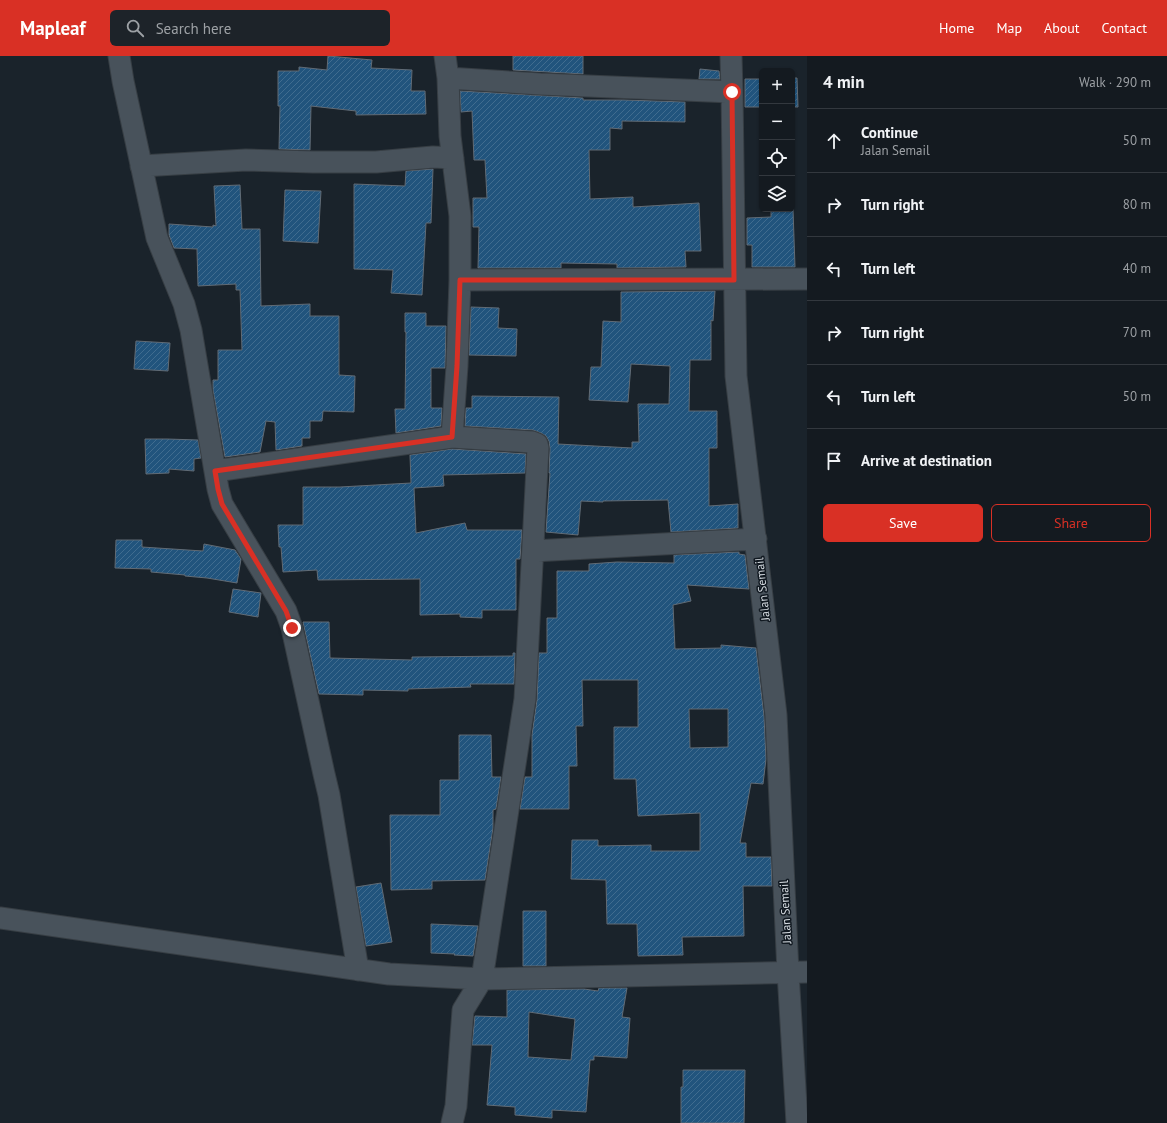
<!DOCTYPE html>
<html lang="en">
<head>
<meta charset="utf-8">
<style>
  :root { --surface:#141a20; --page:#1d2329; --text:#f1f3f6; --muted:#9da1a5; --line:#33383e; --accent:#d93025 }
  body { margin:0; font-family:"PT Sans",sans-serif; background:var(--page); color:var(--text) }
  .controls { position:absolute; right:12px; top:12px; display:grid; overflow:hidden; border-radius:6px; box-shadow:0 1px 3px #0004 }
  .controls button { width:36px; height:36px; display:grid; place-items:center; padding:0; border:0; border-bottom:1px solid var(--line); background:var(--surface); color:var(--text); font:20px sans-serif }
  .stop { position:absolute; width:12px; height:12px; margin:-9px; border:3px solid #d93025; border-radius:50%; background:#fff }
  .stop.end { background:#d93025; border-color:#fff; box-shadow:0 1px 4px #0008 }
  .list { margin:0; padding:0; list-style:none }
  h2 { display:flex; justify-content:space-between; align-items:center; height:52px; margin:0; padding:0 16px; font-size:17px }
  h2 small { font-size:13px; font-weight:400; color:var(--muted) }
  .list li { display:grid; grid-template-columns:26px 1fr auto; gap:12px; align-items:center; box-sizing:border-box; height:64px; padding:0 16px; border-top:1px solid var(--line) }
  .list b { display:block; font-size:15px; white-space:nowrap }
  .list p { margin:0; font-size:13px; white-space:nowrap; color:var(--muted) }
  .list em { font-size:13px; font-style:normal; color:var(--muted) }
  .actions { display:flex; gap:8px; padding:12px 16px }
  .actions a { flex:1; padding:9px 0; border:1px solid var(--accent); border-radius:6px; text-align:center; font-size:14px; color:var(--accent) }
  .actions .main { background:var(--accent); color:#fff }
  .icon { flex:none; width:22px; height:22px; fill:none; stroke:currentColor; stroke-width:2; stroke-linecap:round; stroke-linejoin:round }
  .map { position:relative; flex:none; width:807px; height:1067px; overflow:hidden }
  header { display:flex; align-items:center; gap:24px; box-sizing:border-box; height:56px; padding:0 20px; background:var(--accent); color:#fff }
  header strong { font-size:19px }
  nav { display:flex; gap:22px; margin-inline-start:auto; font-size:14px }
  .search { width:280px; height:36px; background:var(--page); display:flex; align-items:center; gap:10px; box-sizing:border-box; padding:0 14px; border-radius:6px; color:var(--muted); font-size:15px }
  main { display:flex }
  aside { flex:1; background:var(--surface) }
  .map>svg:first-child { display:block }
</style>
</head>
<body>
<header>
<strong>Mapleaf</strong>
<div class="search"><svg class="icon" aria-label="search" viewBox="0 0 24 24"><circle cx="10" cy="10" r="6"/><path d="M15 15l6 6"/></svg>Search here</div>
<nav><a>Home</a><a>Map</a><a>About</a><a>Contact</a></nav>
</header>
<main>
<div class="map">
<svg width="807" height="1067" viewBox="0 0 807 1067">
  <defs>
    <pattern id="building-hatch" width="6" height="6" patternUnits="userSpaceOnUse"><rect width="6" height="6" fill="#21547d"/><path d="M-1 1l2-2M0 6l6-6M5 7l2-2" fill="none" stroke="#406c8f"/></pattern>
  </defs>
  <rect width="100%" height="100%" fill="#1a232b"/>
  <path fill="url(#building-hatch)" stroke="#616b75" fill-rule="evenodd" d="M 328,0 L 372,4 L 371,12 L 412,14 L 411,35 L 425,35 L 426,58 L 356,59 L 356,55 L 311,50 L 310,94 L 279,93 L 280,50 L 278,50 L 278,15 L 299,15 L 299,11 L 327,14 Z
    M 513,0 L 583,0 L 583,18 L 513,14 Z
    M 700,13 L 719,15 L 720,23 L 699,23 Z
    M 792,22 L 797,22 L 798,51 L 792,51 Z
    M 745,23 L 762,23 L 762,51 L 745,51 Z
    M 460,35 L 583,42 L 583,44 L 624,44 L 685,46 L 685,66 L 622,65 L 622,73 L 610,72 L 610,94 L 589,94 L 590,143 L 633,141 L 633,151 L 699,147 L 701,195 L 685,195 L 686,211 L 617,212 L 617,208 L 561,207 L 561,212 L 478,212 L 479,171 L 473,171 L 473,142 L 487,142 L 485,104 L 474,104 L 472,55 L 461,56 Z
    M 433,113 L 431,167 L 426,167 L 422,239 L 391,237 L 393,214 L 354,213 L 354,128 L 405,130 L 406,115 Z
    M 240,129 L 242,173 L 260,173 L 261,250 L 310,248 L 310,260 L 339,260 L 339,319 L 355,320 L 354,356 L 323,355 L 322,365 L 310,365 L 310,382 L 302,382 L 302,390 L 276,394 L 275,366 L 266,365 L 260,396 L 225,401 L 213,334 L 213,324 L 218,324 L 218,294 L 242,294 L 240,234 L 236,234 L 236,228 L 198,230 L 197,193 L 174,192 L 169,179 L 169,168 L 213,171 L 213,169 L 216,170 L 214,130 Z
    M 285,134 L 321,135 L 318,187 L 283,185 Z
    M 771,153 L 793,153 L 795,211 L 752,211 L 752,189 L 747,189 L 747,162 L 771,161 Z
    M 715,235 L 713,265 L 711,264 L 711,304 L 690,304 L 689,355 L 717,355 L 717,392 L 709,392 L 709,450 L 738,448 L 738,472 L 671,476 L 668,444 L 603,445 L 603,446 L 581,445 L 578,479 L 546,476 L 550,417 L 549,417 L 550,393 L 549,385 L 546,380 L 541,377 L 533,374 L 465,370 L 466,352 L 472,352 L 472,340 L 559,341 L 558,388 L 632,392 L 632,386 L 639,386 L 638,348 L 669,348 L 670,310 L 631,308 L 628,346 L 589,344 L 591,311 L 601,311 L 603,265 L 621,266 L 621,236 Z
    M 471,251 L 499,252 L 498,272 L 517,273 L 516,300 L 469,299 Z
    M 405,257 L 426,257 L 426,270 L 446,270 L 445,312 L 431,312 L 431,352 L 442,352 L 441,370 L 396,377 L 395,353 L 405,353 L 406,276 L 405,276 Z
    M 136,285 L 170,287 L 168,315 L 134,313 Z
    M 145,383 L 167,383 L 198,384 L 201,402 L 194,403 L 194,415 L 169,413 L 169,417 L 146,418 Z
    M 452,393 L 526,398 L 525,417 L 443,419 L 444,430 L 414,432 L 416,477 L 465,467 L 467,474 L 522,474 L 520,503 L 516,503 L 516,554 L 482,554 L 482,562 L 460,561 L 460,558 L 420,559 L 420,523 L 318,524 L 317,514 L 283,516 L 281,491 L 279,491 L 278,469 L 303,469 L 303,431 L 340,431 L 411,427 L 410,399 Z
    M 116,484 L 142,484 L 142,491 L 203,495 L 204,488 L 235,494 L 241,503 L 237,527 L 207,522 L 185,520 L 185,519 L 151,516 L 151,513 L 115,512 Z
    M 739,496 L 739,498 L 745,499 L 749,533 L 687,529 L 691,545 L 673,549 L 675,593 L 721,592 L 721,589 L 756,592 L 764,660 L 766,703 L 763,728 L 751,727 L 740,787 L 746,787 L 746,801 L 771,801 L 772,830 L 743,830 L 744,880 L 682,881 L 683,899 L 638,900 L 637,868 L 607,868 L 606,824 L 571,823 L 572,784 L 598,784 L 598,790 L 651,789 L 651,795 L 700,795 L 700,757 L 638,760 L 636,723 L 614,723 L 614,671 L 638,671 L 638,624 L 582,624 L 583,670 L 576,670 L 577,710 L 569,710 L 569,753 L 520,753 L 525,721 L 532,721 L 532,679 L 537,644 L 539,597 L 547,597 L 547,562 L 557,562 L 557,515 L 589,515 L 589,508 L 617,506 L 674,507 L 674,499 ZM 689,653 L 728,653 L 728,691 L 690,692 Z
    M 233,533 L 261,537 L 258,561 L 229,556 Z
    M 303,566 L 329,566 L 330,602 L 412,604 L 412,601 L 513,600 L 513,597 L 515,597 L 514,628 L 470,628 L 471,631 L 408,633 L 408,635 L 363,634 L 363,639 L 319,638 Z
    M 459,679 L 491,679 L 492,721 L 501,721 L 496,753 L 493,754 L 493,772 L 485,824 L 432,825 L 432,833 L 391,834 L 390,759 L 440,759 L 440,724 L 459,724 Z
    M 381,827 L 392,886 L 366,890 L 356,831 Z
    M 523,855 L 546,855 L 546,910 L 523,910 Z
    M 431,868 L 478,870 L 473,900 L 454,899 L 455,898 L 431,897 Z
    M 599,932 L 627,932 L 622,961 L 630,962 L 627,1002 L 594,1000 L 594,1004 L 590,1004 L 586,1056 L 552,1054 L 552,1062 L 515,1059 L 515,1051 L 487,1049 L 492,989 L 472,989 L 475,960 L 507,961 L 507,934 L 584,933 L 598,935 ZM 529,956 L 575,963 L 571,1004 L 528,1001 Z
    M 683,1014 L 745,1014 L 744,1067 L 681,1067 L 681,1031 L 683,1031 Z"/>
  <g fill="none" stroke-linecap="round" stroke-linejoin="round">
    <defs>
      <path id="street" d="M 119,0 L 123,25 L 157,182 L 184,248 L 191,274 L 218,433 L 222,448 L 286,555 L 292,572 L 324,718 L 329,739 L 358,914
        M 445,0 L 448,22 L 450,80 L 460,160 L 460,224 L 457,310 L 452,381 L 532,386 L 537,388 L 538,392 L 525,643 L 482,923 L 463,954 L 456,1050 L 452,1067
        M 731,0 L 732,36 L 736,320 L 776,659 L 788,916 L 797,1067
        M 448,22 L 540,28 L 732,36
        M 141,110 L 246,104 L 313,106 L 376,106 L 433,101 L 453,102
        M 460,224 L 807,223
        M 215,415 L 452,381
        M 533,495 L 756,483
        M 0,862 L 389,918 L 482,923 L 807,916"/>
    </defs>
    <use href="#street" stroke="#373e44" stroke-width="23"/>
    <use href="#street" stroke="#48525b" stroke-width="21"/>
  </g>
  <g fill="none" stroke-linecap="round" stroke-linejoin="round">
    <path stroke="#d93025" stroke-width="5" d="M 292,572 L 286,555 L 222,448 L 218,433 L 215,415 L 452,381 L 457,310 L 460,224 L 734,224 L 732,36"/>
  </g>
  <g text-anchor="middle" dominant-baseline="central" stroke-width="3" stroke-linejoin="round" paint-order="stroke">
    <g font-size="12" fill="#d5dbe1" stroke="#111921">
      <text transform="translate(762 533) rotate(-96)">Jalan Semail</text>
      <text transform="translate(785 856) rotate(-93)">Jalan Semail</text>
    </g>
  </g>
</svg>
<div class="controls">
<button>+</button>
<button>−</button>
<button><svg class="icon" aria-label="locate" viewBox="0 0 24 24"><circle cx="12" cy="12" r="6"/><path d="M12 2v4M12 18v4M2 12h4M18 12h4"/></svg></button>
<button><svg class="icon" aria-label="layers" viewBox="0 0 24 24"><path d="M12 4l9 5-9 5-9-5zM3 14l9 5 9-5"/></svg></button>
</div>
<div class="stop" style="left:732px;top:36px"></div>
<div class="stop end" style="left:292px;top:572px"></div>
</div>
<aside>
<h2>4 min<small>Walk · 290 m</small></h2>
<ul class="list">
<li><svg class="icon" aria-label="ahead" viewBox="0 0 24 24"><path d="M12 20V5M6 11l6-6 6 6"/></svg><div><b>Continue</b><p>Jalan Semail</p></div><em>50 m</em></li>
<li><svg class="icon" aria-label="right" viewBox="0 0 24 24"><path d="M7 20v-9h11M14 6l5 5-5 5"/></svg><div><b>Turn right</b></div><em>80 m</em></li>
<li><svg class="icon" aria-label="left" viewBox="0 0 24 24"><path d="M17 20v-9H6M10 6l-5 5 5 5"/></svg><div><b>Turn left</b></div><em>40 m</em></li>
<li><svg class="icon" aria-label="right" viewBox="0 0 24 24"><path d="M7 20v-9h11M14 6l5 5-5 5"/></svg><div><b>Turn right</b></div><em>70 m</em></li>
<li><svg class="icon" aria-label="left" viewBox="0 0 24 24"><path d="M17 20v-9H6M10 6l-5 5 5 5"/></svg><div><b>Turn left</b></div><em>50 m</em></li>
<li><svg class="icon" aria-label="arrive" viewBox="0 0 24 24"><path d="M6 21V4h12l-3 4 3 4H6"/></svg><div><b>Arrive at destination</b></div></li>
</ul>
<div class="actions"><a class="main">Save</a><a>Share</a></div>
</aside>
</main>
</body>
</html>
